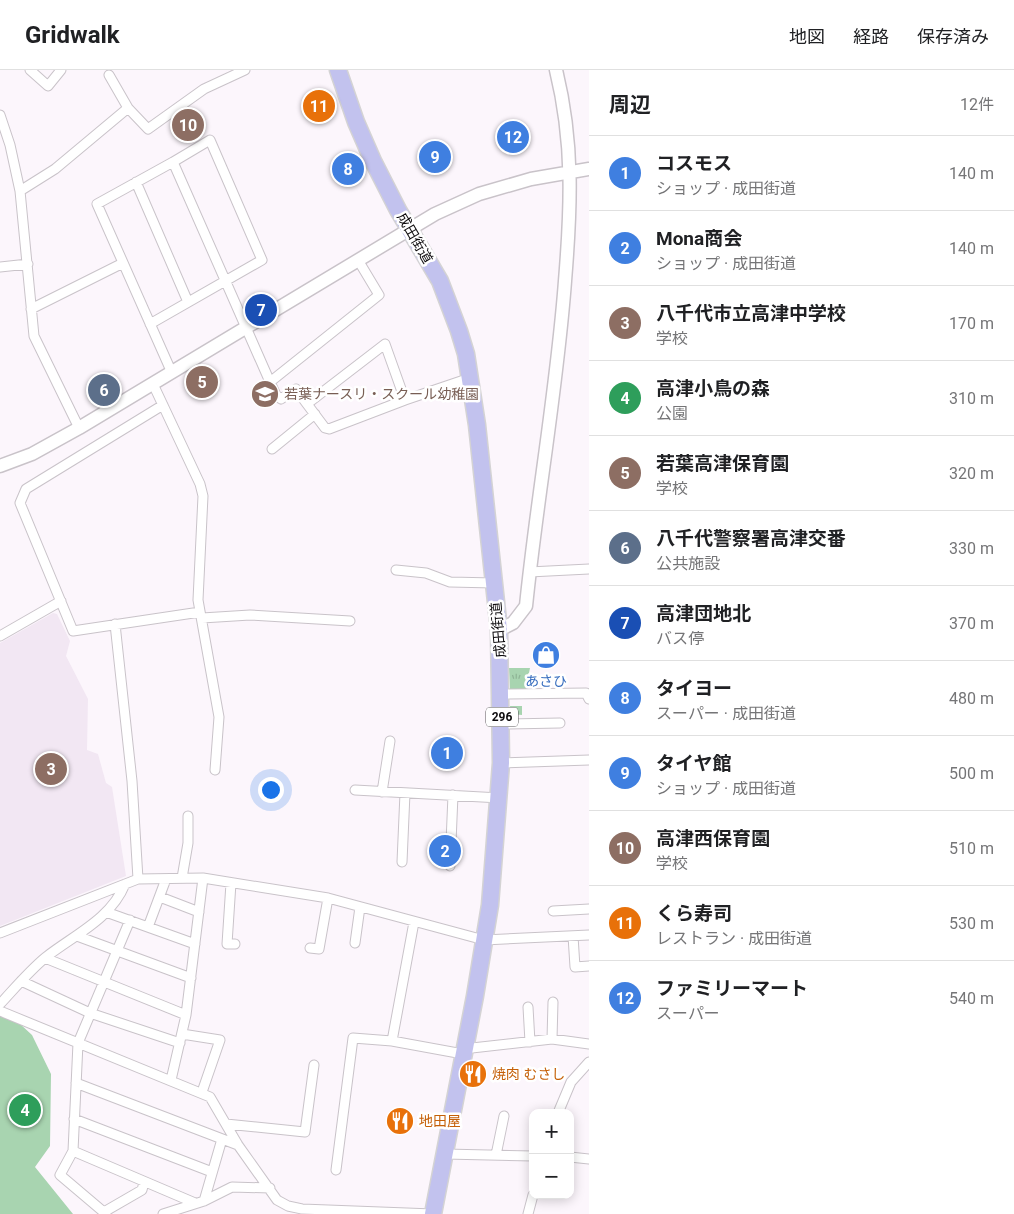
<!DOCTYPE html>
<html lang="ja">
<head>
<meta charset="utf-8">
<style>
  :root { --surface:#fff; --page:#f2f2f2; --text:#202124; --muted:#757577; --line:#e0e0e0; --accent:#446112 }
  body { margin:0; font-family:Roboto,"Noto Sans JP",sans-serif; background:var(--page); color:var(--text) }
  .controls { position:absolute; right:15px; bottom:15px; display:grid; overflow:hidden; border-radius:10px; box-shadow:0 2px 12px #0003 }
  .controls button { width:45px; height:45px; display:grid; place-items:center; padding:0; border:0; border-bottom:1px solid var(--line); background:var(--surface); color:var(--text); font:25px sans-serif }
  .you { position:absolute; left:270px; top:719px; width:18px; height:18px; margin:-12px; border:4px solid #fff; border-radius:50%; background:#1a73e8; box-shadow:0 0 0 8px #1a73e833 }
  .badge { display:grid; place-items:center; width:32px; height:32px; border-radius:50%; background:var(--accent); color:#fff; font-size:16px; font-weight:700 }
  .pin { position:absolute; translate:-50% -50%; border:2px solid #fff; box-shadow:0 1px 5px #0006 }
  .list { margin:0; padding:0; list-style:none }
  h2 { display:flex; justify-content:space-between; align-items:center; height:65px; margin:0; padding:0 20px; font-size:21px }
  h2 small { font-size:16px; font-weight:400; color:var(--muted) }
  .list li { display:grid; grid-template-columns:32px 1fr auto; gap:15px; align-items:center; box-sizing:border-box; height:75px; padding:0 20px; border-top:1px solid var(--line) }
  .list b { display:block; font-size:19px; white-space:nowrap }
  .list p { margin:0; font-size:16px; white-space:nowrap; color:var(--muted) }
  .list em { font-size:16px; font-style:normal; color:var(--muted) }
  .map { position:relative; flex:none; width:589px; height:1144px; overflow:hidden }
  header { display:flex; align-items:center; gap:30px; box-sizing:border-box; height:70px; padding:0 25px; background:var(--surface); border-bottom:1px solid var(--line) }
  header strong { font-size:24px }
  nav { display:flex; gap:28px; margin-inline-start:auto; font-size:18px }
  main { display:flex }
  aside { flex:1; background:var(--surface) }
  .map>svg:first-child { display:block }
</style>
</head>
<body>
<header>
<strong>Gridwalk</strong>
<nav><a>地図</a><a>経路</a><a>保存済み</a></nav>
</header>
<main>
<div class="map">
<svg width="589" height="1144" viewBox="0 0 589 1144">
  <defs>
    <pattern id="grass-tufts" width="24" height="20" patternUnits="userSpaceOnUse" patternTransform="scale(1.25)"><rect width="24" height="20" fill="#a8d4b0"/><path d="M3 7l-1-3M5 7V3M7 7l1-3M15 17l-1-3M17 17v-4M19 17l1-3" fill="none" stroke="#8fb596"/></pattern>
  </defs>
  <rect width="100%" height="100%" fill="#fcf6fc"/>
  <path fill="#f2e7f3" d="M 53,543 L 57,544 L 70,571 L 66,586 L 88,629 L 87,680 L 98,684 L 106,713 L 112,717 L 126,806 L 0,856 L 0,573 Z"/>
  <path fill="url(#grass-tufts)" d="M 509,598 L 530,598 L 525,623 L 510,620 Z
    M 510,636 L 522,636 L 522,645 L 511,644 Z"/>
  <path fill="#a8d4b0" d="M 0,945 L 19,953 L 32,965 L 51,1004 L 50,1076 L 35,1097 L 73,1144 L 0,1144 Z"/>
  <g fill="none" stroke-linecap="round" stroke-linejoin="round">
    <defs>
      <path id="street" d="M 30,0 L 48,16 L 61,0
        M 128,38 L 148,59 L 204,19 L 245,0
        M 0,45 L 10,75 L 20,121 L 34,266 L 79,358
        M 136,112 L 188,232
        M 20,121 L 55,99 L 128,38 L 109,5
        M 0,197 L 28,194
        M 31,239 L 123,193
        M 150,254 L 262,190 L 210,70 L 173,92
        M 385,274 L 405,330 L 329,359 L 325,358 L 307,334 Z
        M 172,303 L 97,134 L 173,92 L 270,312 L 379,225 L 358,190
        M 270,312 L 276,325 L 281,329 L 296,319 L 307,334
        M 153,314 L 200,414 L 203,426 L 198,530 L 219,647 L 215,700
        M 405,330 L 470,308
        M 163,335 L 26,419 L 20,433 L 73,561 L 200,542
        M 272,379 L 315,344
        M 396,500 L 426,503 L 450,512 L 494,513
        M 529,502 L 589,499
        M 202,548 L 250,545 L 350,551
        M 115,554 L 132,711 L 138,809
        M 0,566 L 61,531
        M 502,624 L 586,623 L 589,629
        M 502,654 L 560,653
        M 501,693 L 589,690
        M 355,720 L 500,728
        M 382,722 L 390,671
        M 402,792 L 405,723
        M 450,796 L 453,725
        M 182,808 L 188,773 L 188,746
        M 231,813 L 227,874 L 235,874
        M 160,827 L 199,842
        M 553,841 L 589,839
        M 106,842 L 195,874
        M 148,857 L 166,809
        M 0,863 L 138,809 L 203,808 L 328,828 L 484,870 L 589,865
        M 77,866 L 191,908
        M 573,866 L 575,897 L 589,896
        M 355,873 L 360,837
        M 310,878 L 319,879 L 328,828
        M 45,888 L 186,945
        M 21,911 L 90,943 L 180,973
        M 0,934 C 15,918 29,901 46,887 C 74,865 111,849 125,814
        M 528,937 L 530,972
        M 0,941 L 210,1027 L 238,1075 L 277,1130 L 288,1136 L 302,1139 L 433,1144
        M 182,964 L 220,970 L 202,1022
        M 552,969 L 553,932
        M 392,971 L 414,852
        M 463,979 L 552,969 L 589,974
        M 171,1010 L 186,945 L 203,808
        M 76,1013 L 238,1075
        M 558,1043 L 571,1012 L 589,992
        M 74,1049 L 212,1102
        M 226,1054 L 305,1062 L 314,995
        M 73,1081 L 195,1133
        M 445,1084 L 533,1086
        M 496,1085 L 504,1046
        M 570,1087 L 589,1089
        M 336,1100 L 353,968 L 392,971 L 463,984
        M 204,1131 L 222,1069
        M 104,1142 L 142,1120 L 144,1112
        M 106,1144 L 60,1105 L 73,1081 L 78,973 L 130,850
        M 163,1144 L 204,1131 L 232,1117 L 270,1118
        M 528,1144 L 533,1125"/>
      <path id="secondary" d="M 0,396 L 32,384 L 79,358 L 435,144 L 479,124 L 531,109 L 589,99
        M 499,560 L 513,553 L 526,536 C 537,427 557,320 565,211 C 571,138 574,73 556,0"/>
      <path id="highway" d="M 338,0 L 356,52 L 373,91 L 398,140 L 440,211 L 459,261 L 466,284 L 477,355 L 499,560 L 501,693 L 490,835 L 475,926 L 433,1144"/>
    </defs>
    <use href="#street" stroke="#c9c3c9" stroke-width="11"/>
    <use href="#secondary" stroke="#c9c3c9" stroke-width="15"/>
    <use href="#highway" stroke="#d4d3d4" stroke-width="19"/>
    <use href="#street" stroke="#fff" stroke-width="9"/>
    <use href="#secondary" stroke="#fff" stroke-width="12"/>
    <use href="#highway" stroke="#c2c2ee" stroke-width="16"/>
  </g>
  <defs>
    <symbol id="school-disc" viewBox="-11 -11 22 22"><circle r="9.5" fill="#8d6e63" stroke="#fff"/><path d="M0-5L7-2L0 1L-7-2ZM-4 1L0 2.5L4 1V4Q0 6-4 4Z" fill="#fff"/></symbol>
    <symbol id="shop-disc" viewBox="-11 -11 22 22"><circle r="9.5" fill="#3f7fe0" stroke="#fff"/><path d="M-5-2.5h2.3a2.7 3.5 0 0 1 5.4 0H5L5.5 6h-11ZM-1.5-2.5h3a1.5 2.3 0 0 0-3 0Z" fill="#fff"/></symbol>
    <symbol id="restaurant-disc" viewBox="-11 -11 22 22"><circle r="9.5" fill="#e8710a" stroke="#fff"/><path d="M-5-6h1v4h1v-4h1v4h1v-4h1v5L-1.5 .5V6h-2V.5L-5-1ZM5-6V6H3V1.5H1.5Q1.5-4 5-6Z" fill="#fff"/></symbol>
  </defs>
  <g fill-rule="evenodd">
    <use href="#school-disc" x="249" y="308" width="32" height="32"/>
    <use href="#shop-disc" x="530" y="569" width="32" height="32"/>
    <use href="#restaurant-disc" x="457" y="988" width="32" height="32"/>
    <use href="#restaurant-disc" x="384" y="1035" width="32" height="32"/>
  </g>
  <g text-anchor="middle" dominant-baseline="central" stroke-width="5" stroke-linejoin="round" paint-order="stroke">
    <rect fill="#fff" stroke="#565556" stroke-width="1" x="486" y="637.5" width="32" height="19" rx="4"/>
    <g font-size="12" font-weight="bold" fill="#0e0c0e">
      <text x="502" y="647">296</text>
    </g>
    <g font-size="14" fill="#0e0c0e" stroke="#fff">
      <text transform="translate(415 168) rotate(60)">成田街道</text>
      <text transform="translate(498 560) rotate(-95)">成田街道</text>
    </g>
    <g font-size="14" fill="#785e54" stroke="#fff" text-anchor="start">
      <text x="284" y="324">若葉ナースリ・スクール幼稚園</text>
    </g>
    <g font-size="14" fill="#366cbe" stroke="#fff">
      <text x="546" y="611">あさひ</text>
    </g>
    <g font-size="14" fill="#c56008" stroke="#fff" text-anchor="start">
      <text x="492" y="1004">焼肉 むさし</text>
      <text x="419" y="1051">地田屋</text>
    </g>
  </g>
</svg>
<div class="controls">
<button>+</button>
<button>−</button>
</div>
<div class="you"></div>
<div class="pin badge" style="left:447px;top:683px;background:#3f7fe0">1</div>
<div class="pin badge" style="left:445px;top:781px;background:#3f7fe0">2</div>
<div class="pin badge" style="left:51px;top:699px;background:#8d6e63">3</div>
<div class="pin badge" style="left:25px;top:1040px;background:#2e9e5b">4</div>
<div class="pin badge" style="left:202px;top:312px;background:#8d6e63">5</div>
<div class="pin badge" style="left:104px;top:320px;background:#5c6f8a">6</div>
<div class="pin badge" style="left:261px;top:240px;background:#1a4fb4">7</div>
<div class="pin badge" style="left:348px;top:99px;background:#3f7fe0">8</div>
<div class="pin badge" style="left:435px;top:87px;background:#3f7fe0">9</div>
<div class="pin badge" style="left:188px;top:55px;background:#8d6e63">10</div>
<div class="pin badge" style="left:319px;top:36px;background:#e8710a">11</div>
<div class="pin badge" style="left:513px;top:67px;background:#3f7fe0">12</div>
</div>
<aside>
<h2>周辺<small>12件</small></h2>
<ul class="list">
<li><span class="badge" style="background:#3f7fe0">1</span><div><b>コスモス</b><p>ショップ · 成田街道</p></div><em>140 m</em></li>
<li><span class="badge" style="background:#3f7fe0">2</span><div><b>Mona商会</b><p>ショップ · 成田街道</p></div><em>140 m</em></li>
<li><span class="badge" style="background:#8d6e63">3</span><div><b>八千代市立高津中学校</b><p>学校</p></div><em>170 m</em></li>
<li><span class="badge" style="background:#2e9e5b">4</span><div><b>高津小鳥の森</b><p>公園</p></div><em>310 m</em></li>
<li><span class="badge" style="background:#8d6e63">5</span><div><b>若葉高津保育園</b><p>学校</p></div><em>320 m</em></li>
<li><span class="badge" style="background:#5c6f8a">6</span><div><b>八千代警察署高津交番</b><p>公共施設</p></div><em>330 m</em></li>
<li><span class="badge" style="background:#1a4fb4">7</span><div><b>高津団地北</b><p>バス停</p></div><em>370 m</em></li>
<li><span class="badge" style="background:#3f7fe0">8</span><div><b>タイヨー</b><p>スーパー · 成田街道</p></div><em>480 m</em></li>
<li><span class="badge" style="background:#3f7fe0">9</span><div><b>タイヤ館</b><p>ショップ · 成田街道</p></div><em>500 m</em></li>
<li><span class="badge" style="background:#8d6e63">10</span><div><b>高津西保育園</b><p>学校</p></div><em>510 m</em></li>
<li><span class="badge" style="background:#e8710a">11</span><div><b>くら寿司</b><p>レストラン · 成田街道</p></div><em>530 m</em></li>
<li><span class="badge" style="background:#3f7fe0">12</span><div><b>ファミリーマート</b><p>スーパー</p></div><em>540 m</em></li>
</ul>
</aside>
</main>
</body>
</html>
